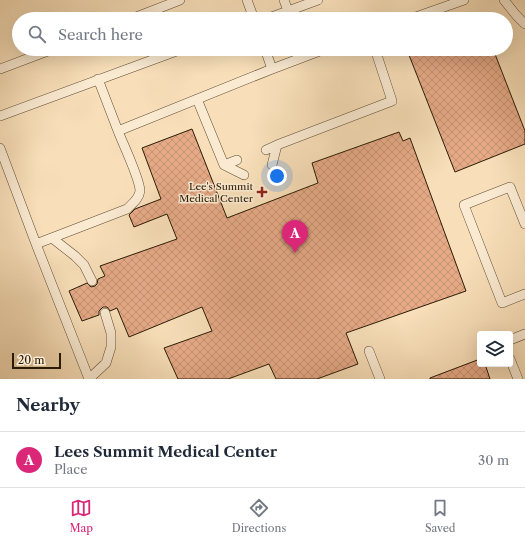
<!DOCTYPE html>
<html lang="en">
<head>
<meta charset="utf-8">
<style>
  :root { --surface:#fff; --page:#f2f2f3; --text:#1f2937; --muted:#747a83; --line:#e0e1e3; --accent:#db2777 }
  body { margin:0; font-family:"Libre Caslon Text",serif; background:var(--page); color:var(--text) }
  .controls { position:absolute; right:12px; bottom:12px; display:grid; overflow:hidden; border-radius:4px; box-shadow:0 4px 16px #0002 }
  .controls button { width:36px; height:36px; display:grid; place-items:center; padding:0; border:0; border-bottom:1px solid var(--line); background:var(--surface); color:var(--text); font:20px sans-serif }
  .scale { position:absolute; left:12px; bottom:10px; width:49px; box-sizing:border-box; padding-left:4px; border:2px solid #2a1b04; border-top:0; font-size:11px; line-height:14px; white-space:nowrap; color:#2a1b04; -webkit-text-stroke:3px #faead2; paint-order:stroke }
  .you { position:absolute; left:277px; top:176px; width:14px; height:14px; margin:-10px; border:3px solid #fff; border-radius:50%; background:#1a73e8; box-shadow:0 0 0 6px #1a73e833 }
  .badge { display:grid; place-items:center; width:26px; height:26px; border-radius:50%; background:var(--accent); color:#fff; font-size:13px; font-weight:700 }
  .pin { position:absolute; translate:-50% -33px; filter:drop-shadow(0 1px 2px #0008) }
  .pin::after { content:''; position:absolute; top:21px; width:14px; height:12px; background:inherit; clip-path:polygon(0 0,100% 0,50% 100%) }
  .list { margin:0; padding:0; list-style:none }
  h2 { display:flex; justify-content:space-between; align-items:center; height:52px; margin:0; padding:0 16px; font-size:17px }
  h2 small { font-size:13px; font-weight:400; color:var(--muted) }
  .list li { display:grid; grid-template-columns:26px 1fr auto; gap:12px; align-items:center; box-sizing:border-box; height:56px; padding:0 16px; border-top:1px solid var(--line) }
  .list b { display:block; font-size:15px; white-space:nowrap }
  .list p { margin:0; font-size:13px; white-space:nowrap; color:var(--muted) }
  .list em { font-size:13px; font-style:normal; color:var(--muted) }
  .icon { flex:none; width:22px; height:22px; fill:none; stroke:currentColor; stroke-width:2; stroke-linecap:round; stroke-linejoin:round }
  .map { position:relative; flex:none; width:525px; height:379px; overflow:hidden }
  .search { position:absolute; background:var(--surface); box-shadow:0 4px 16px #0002; left:12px; right:12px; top:12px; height:44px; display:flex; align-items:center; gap:10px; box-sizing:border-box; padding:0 14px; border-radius:22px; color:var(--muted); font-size:15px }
  .sheet { height:108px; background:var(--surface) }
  nav { display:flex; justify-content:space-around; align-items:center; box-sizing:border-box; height:56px; border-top:1px solid var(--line); background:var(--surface); font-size:11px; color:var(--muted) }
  nav a { display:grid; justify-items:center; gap:2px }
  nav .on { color:var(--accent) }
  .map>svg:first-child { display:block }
</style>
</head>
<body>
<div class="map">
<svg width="525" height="379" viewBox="0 0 525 379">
  <defs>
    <pattern id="building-cross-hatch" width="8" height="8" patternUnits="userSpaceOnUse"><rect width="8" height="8" fill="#e6aa87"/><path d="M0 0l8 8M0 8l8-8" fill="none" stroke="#c59273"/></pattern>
  </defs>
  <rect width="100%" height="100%" fill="#f8dfb9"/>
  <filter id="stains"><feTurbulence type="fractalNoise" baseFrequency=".005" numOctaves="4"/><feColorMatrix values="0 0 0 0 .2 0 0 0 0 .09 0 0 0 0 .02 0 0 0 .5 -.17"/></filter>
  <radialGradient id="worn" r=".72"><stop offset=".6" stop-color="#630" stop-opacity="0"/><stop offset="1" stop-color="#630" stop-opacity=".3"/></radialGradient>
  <path fill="url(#building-cross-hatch)" stroke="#2a1b04" d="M 425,49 L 493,49 L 525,131 L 525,144 L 455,172 L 409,55 Z
    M 192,129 L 227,218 L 318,183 L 312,163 L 399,132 L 403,141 L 410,138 L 466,291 L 346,333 L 358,364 L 317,379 L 276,379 L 269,364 L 228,379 L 178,379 L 164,348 L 212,331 L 202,307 L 129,337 L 117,308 L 110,311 L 107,307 L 103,307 L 99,311 L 99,315 L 82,321 L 69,291 L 87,283 L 91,287 L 95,286 L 97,284 L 98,279 L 105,276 L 100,266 L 177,239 L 167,214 L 134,227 L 129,215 L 135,209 L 161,199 L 142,148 Z
    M 480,359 L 480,364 L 485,364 L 490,379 L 430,379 L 430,378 Z"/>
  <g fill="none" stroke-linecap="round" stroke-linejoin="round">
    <defs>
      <path id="service" d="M 247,0 L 254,19
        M 284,0 L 291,19
        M 504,0 L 516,15 L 525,24
        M 131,19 L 180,0
        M 266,19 L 318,0
        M 410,19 L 464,0
        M 265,49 L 272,69
        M 0,69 L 53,49
        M 98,79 L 118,131 L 272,69 L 325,49
        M 197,99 L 224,165 L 244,175
        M 0,116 L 182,49
        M 0,148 L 36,244 L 89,379
        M 266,150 L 277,145
        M 224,165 L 237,160
        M 272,165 L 277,145 L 392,101 L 375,49
        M 525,224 L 510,187 L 464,205 L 502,303 L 525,294
        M 52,238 L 75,256 L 84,265 L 92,281
        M 36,244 L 127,209 C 132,204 139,199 140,191 C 140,179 123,144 118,131
        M 510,340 L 525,334
        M 369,351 L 380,379
        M 510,359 L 518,379
        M 89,379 L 106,363 L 111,347 L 111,333 L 105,313"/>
    </defs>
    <use href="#service" stroke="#5e4c31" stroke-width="10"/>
    <use href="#service" stroke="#faead2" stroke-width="9"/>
  </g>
  <path fill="#8f2418" stroke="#faead2" stroke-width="1.5" d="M260 186h4v4h4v4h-4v4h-4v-4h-4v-4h4z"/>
  <g text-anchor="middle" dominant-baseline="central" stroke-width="3" stroke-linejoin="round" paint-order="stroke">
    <g font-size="10" fill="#2a1b04" stroke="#faead2" text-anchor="end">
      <text x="253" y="186">Lee's Summit<tspan x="253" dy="12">Medical Center</tspan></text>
    </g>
  </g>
  <rect width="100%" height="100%" filter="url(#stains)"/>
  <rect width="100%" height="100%" fill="url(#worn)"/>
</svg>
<div class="controls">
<button><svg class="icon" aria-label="layers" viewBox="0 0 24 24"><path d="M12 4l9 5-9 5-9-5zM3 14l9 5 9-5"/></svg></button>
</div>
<div class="scale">20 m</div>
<div class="you"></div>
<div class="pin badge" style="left:295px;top:253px">A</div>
<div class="search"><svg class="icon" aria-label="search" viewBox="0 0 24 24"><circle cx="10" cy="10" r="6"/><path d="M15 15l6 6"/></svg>Search here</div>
</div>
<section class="sheet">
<h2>Nearby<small></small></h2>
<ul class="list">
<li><span class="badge">A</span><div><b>Lees Summit Medical Center</b><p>Place</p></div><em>30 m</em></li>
</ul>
</section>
<nav>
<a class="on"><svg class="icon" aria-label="map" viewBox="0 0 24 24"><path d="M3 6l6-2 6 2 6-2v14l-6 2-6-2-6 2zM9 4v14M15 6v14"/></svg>Map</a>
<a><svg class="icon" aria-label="directions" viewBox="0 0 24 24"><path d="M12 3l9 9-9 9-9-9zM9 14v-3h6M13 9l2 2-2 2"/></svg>Directions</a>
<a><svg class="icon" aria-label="saved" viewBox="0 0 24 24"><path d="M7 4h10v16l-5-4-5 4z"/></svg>Saved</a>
</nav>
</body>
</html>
